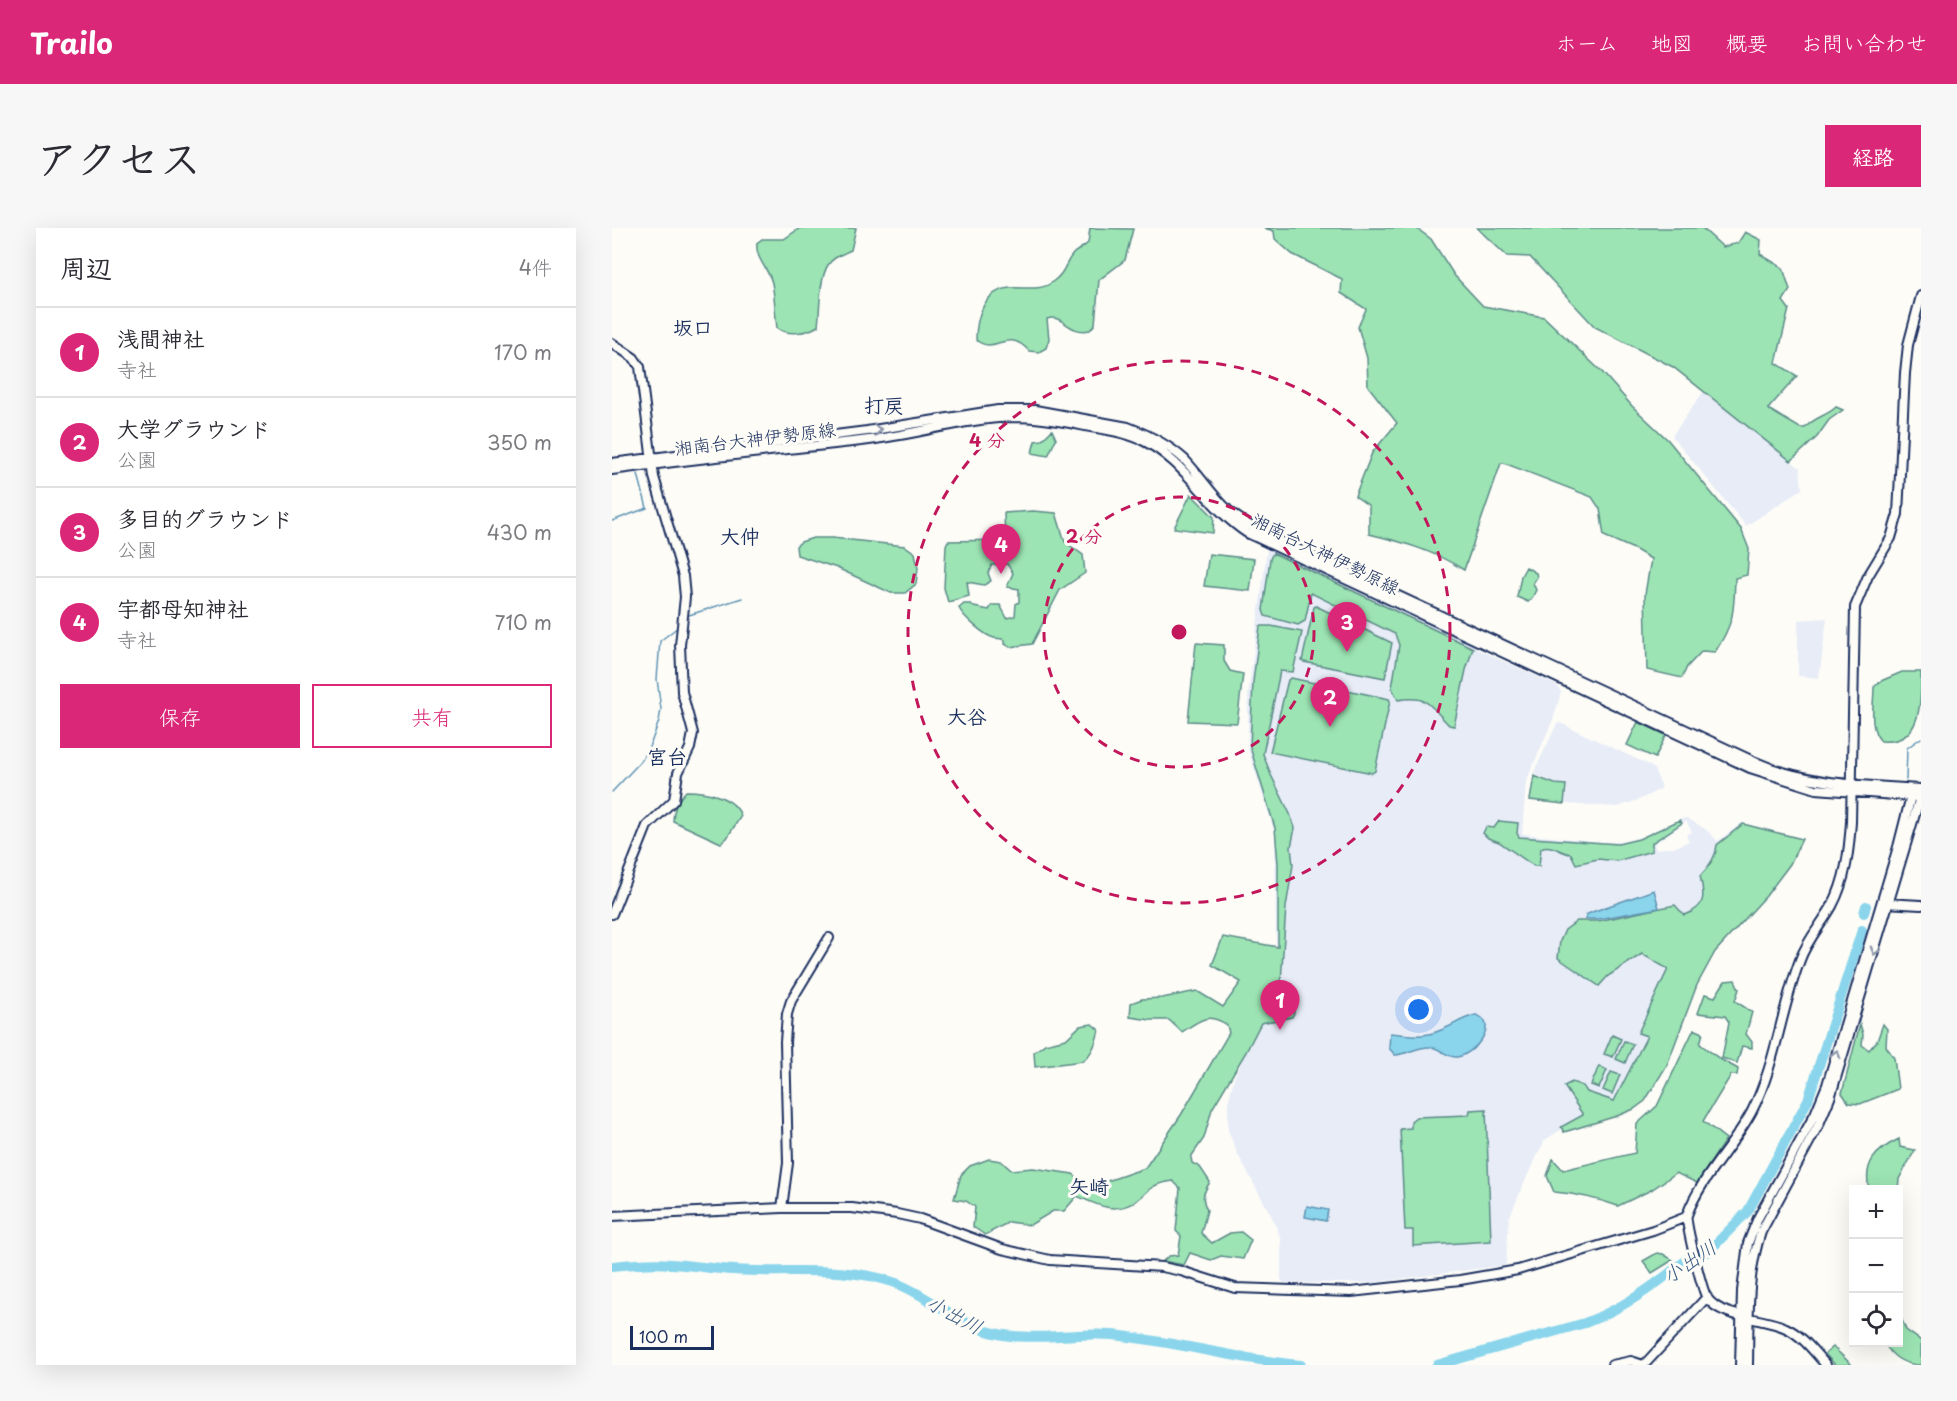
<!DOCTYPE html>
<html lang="ja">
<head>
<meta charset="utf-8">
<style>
  :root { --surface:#fff; --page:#f7f7f7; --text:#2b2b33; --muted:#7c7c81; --line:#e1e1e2; --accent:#db2777 }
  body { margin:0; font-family:"Playpen Sans","Klee One",sans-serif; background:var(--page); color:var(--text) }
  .controls { position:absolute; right:18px; bottom:18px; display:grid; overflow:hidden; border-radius:0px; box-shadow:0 6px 24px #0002 }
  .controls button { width:54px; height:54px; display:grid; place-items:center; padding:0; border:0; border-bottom:2px solid var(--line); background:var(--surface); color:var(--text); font:30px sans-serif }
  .scale { position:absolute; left:18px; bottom:15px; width:84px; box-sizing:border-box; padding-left:6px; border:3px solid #1b2f5e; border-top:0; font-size:16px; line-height:21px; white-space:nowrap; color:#1b2f5e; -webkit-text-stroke:4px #fdfcf7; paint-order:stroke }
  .you { position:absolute; left:807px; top:782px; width:21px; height:21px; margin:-15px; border:4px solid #fff; border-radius:50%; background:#1a73e8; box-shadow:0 0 0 9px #1a73e833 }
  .badge { display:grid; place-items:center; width:39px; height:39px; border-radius:50%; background:var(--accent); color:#fff; font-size:20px; font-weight:700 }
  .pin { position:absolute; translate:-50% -50px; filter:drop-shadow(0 2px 3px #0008) }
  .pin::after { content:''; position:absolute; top:32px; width:21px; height:18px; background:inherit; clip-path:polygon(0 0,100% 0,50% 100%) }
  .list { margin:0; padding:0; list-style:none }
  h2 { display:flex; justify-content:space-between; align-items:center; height:78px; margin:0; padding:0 24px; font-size:26px }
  h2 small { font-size:20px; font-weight:400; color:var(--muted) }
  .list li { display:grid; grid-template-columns:39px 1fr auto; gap:18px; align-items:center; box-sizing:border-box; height:90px; padding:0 24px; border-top:2px solid var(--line) }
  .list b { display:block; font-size:22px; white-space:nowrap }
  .list p { margin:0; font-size:20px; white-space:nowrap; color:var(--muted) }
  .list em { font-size:20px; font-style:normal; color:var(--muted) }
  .actions { display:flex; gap:12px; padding:18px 24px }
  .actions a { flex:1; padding:14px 0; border:2px solid var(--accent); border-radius:0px; text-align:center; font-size:21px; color:var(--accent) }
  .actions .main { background:var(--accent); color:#fff }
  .icon { flex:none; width:33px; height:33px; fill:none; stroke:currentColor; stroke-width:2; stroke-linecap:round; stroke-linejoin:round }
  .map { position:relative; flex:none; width:1309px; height:1137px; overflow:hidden; border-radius:0px }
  header { display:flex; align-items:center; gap:36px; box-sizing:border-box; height:84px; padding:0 30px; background:var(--accent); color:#fff }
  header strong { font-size:28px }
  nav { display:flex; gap:33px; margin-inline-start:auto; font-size:21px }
  .intro { display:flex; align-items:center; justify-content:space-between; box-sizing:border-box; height:144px; padding:0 36px }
  h1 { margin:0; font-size:42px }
  .button { padding:15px 27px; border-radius:0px; background:var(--accent); color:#fff; font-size:21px; font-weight:700 }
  main { display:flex; gap:36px; padding:0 36px }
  aside { flex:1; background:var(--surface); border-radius:0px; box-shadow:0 6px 24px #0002 }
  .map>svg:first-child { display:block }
</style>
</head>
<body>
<header>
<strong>Trailo</strong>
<nav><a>ホーム</a><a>地図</a><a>概要</a><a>お問い合わせ</a></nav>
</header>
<div class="intro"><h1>アクセス</h1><a class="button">経路</a></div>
<main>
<aside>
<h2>周辺<small>4件</small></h2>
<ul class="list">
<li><span class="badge">1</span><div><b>浅間神社</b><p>寺社</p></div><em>170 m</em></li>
<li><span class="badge">2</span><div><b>大学グラウンド</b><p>公園</p></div><em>350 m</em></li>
<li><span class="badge">3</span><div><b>多目的グラウンド</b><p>公園</p></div><em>430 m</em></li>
<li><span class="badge">4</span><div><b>宇都母知神社</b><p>寺社</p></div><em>710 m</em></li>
</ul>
<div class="actions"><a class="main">保存</a><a>共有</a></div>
</aside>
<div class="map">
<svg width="1309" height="1137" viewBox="0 0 1309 1137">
  <rect width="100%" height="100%" fill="#fdfcf7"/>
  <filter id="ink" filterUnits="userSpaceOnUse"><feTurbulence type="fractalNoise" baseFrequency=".0167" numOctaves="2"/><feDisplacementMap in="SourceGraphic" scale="12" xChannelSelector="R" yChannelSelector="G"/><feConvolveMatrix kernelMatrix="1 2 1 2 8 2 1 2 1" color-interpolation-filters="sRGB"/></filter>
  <g filter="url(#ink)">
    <path fill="#e7ecf7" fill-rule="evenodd" d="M 1091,164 L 1188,240 L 1190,261 L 1134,298 L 1060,208 Z
      M 655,320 L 857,413 L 867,422 L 944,457 L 949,464 L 942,489 L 914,554 L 910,606 L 991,614 L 1010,614 L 1032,608 L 1068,591 L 1075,590 L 1093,601 L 1106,613 L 1130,595 L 1189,610 L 1100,724 L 1030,868 L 952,900 L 933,912 L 921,935 L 897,990 L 894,1037 L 759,1055 L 672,1055 L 669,1051 L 669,1011 L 660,989 L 625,925 L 616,902 L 616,875 L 622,850 L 651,787 L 664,730 L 663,605 L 636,521 L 636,467 ZM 1074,593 L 1080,604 L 1074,607 L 1077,613 L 1064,619 L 1044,621 L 1042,616 Z
      M 1215,390 L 1207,450 L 1186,448 L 1186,392 Z
      M 948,495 L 1037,537 L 1042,541 L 1050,560 L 1031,570 L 1006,579 L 953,576 L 954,556 L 943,555 L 921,546 L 945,496 Z"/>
    <path fill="#9ce4b3" stroke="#5c8a88" stroke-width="1.5" d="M 188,0 L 244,0 L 239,22 C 231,26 221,29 216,37 C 207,51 208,82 206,98 C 195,105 176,108 165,100 C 163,85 163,70 160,55 C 157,41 143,31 145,15 L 150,11 L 172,11 Z
      M 478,0 L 521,1 L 513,32 L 487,52 L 483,96 L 478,102 C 456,107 451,85 435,91 L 437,111 L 434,120 L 427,124 L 417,123 C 394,98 384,128 364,112 C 364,89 372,62 399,60 C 412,59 428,63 439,55 C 454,45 452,36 461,26 C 465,22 472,19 476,15 Z
      M 652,0 L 804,0 L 819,11 L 842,47 L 871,78 L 932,89 L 991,145 L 1020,178 L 1056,212 L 1129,301 L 1137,321 L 1135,347 L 1123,350 C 1122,384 1122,395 1103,424 L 1090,423 L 1075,439 L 1070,450 L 1035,442 L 1033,366 L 1039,331 L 1024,322 L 992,308 L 988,281 L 980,269 L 892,235 L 889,235 L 852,342 C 822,323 791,314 757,306 L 757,278 L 743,268 L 760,225 L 785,195 L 756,158 L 755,130 L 746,99 L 754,81 L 729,65 L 730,51 L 680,26 L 663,11 L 662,3 Z
      M 865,0 L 1090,0 L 1111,19 L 1126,15 L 1133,4 L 1149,12 L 1148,26 L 1171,40 L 1178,62 L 1171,73 L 1177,81 L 1164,135 L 1185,148 L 1156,181 L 1188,200 L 1193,200 C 1202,189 1215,188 1224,179 L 1231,182 L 1217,192 L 1205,209 L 1179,233 L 1061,139 L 983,99 L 918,29 L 895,28 Z
      M 440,202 L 444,211 L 436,228 L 420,225 L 423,213 L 430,212 Z
      M 579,266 L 602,289 L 601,305 L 562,300 Z
      M 421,283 L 444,285 L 453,314 L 471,327 L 473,345 L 448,362 L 420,416 L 398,419 L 393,416 L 393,412 C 389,410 386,411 382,410 C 373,408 351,389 347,380 L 352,376 L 359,376 L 362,379 L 377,382 L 380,377 L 388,377 L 395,390 L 403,388 L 404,376 L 407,374 L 407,361 L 395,359 L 401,345 L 395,336 L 380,337 L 376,345 L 379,353 L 372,357 L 355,354 L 357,368 L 336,374 L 332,360 L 334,317 L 336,313 L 393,312 L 392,285 Z
      M 201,310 L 221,310 L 293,318 L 303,325 L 306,340 L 304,356 L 293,365 L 279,365 L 225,340 L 185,327 L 184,318 L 189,314 Z
      M 661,325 L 861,420 L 854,442 L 842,498 L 837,497 C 818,478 817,467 786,472 L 780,460 L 787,417 L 783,406 L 699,365 L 693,393 L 686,397 L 653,388 L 651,382 L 658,331 Z
      M 597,326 L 642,331 L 638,363 L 592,358 Z
      M 914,339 L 924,345 L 925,349 L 921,355 L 924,362 L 920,370 L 916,374 L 905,369 L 909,348 Z
      M 704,378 L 780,415 L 773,450 L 692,434 L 690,433 L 702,379 Z
      M 648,398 L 659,398 L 690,404 L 681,444 L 668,443 L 651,526 L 659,547 L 678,586 L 683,600 L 679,619 L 681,637 L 674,679 L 669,754 L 683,771 L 682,785 L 680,789 L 649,795 L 634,824 L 600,881 L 592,910 L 579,929 L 580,935 L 588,939 L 598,954 C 591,965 589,970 595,982 L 589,1005 L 600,1015 L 618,1005 L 629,1004 L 639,1012 L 631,1031 L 609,1028 L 599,1032 L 578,1025 L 572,1037 L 551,1033 L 557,1028 L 566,1027 L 569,1008 L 564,1003 L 568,960 L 561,953 C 536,957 542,960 524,973 C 503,987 485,977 465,968 L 452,983 L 441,983 L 418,997 L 397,994 L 373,1007 L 361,999 L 363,979 L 354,973 L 342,971 L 349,947 L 358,938 L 377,931 L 389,933 L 399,942 L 421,940 L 461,946 L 478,959 L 533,940 L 569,887 L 617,805 L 615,797 C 596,784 588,792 570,804 L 557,792 L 539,792 L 518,789 L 519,775 L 530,771 L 550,770 L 585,763 L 611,779 L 629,754 L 600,737 L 611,709 L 666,719 L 666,636 L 663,600 L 638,519 L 641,454 Z
      M 584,415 L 612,417 L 612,433 L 618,443 L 631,446 L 625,495 L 576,493 Z
      M 1290,444 L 1309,444 C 1309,477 1309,517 1269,513 C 1256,500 1262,477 1262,459 L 1269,453 Z
      M 679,450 L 777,471 L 778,473 L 763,543 L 760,545 L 658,524 L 676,452 Z
      M 1026,494 L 1054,507 L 1043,530 L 1015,517 Z
      M 922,548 L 943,556 L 954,557 L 952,576 L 918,572 Z
      M 74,563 C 93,563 122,568 129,588 L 115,610 L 109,615 L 61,593 C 61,582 66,571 74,563 Z
      M 1068,592 L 1070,595 L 1040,615 L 1040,623 L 1005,633 L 986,631 L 964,636 L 959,626 C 947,625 941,615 929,620 L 927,638 L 922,638 L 887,614 L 876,610 L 871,605 L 874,599 L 882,600 L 887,593 L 906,595 L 905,605 L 907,609 L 1006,616 L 1027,611 Z
      M 1131,596 L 1190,611 L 1178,636 L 1154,668 L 1103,724 L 1085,757 L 1055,837 L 1033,873 L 1022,881 L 1005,888 L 952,904 L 949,899 L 971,887 L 952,858 L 960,854 L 971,858 L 975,864 L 1002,873 L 1035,808 L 1026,805 L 1056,741 L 1030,726 L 996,748 L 987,758 L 946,730 L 948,713 L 953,702 L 965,693 L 986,693 L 1063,677 L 1072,687 C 1094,680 1093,668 1088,648 C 1096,640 1104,629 1105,617 Z
      M 1123,752 L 1127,761 L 1123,773 L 1140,784 L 1134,806 L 1140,814 L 1140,820 L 1130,818 L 1125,835 L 1110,830 L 1117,794 L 1113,788 L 1086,785 L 1093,766 L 1103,769 L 1113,753 Z
      M 480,796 L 487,802 C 484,814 481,825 471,833 L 423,839 L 422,824 L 433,816 L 454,811 L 468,798 Z
      M 1248,796 L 1251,806 L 1250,817 L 1257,822 L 1265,813 L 1271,796 L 1275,801 L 1274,818 L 1282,830 L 1286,861 L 1248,876 L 1237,875 L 1230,865 Z
      M 1082,801 L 1091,805 L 1088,816 L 1108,831 L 1126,841 L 1125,847 L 1119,847 L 1091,893 L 1114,911 L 1085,955 L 1064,945 L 1039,962 L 1006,978 C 983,970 966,966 942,964 L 935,948 L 941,931 L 951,942 L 1023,925 L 1025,896 L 1045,878 Z
      M 1000,807 L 1009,811 L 1001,829 L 992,826 Z
      M 1012,813 L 1021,816 L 1013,835 L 1004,831 Z
      M 987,838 L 995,842 L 987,860 L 979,857 Z
      M 999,844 L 1008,847 L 1000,866 L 991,862 Z
      M 874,881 L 879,1013 L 801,1018 L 801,1002 L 793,1002 L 788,901 L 799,900 L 799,893 L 804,889 L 857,887 L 858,882 Z
      M 1287,911 L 1288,919 L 1303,922 L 1287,951 L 1286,961 L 1257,961 C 1251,935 1264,922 1287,911 Z
      M 1045,1025 L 1051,1026 L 1061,1032 L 1040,1045 L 1031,1033 Z
      M 1287,1085 L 1294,1102 L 1309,1113 L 1309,1137 C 1292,1137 1280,1129 1272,1115 L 1286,1114 Z
      M 1221,1119 L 1240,1137 L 1223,1137 L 1213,1126 Z"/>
    <path fill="#8ad5eb" stroke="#5e93b3" stroke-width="1.5" d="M 1042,662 L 1047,680 L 986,691 L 974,691 L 974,687 L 980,684 Z
      M 864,787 C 889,795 862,827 845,829 C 836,830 828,820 819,819 C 806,818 796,826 783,827 L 777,820 L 778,805 C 796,807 812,810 829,802 C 842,797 850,790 864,787 Z
      M 695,978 L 716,982 L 714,993 L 693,989 Z"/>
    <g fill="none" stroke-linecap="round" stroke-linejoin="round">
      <path stroke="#5e93b3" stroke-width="1.5" d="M 0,293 L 35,280 L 26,246
        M 74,388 L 130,370
        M 1294,552 L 1295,520 L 1309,510
        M 0,564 L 30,532 L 39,515 L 47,493 L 49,481 L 45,451 L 48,413 L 66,399
        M 23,639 L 31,619
        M 0,674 L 5,659 L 8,656"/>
      <path stroke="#8ad5eb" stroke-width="10" d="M 1252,685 L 1254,678
        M 0,1038 C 20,1036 39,1034 59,1036 C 80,1037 101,1041 122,1042 C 175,1046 230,1037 281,1054 C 316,1066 346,1097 382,1105 C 420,1114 461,1104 500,1107 C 564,1113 625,1132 689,1137
        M 825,1137 L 973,1095 C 1009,1081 1038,1061 1068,1037 C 1077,1030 1085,1022 1096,1024 L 1136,983 L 1196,872 L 1250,702"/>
      <defs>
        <path id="secondary" d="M 0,115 L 22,130 L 28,139 L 42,249 L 71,348 L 73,369 L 68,417 L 70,464 L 81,505 L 78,520 L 66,545 L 62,572 L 35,598 L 0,686
          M 0,235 L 255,203 L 386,182 L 423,182 L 516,199 C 537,207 557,217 573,232 C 588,248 600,267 616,282 C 628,292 641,300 655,307 L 1141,533 C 1194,557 1252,557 1309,561
          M 0,242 C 85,230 172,222 257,212 C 305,206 353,191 401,189 C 425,189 449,193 473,198 C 492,201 512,204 530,212 C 574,233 595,279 635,305 L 1138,540 L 1204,561 L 1309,569
          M 1273,675 L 1309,677
          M 170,980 L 176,935 L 173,814 L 175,786 L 179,773 L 217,710
          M 0,988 L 170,980 L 240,980 L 285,986 L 308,991 L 390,1021 L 438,1032 L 550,1039 L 569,1043 L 623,1060 L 739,1064 L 848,1052 L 906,1042 L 1041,1002 L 1074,989
          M 1000,1137 L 1019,1133 L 1031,1137
          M 1032,1137 L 1095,1069
          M 1128,1137 L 1130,1063 L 1136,1015 L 1146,990 L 1203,886 L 1215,857 L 1286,619 L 1300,564
          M 1136,1137 C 1137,1092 1134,1048 1149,1004 L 1207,896 L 1218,870 L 1309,566
          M 1214,1137 C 1202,1124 1191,1108 1174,1100 C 1151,1089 1110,1091 1095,1070 C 1090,1062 1073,994 1075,987 C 1089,949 1121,919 1140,883 C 1164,836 1169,781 1188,732 C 1195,712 1210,696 1220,678 C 1234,652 1237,623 1239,594 L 1243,379 L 1256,348 L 1279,310 L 1286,286 L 1293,145 L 1296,117 L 1309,68"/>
      </defs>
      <use href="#secondary" stroke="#1b2f5e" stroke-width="12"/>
      <use href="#secondary" stroke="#fdfcf7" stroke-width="8"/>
    </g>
    <defs><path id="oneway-chevron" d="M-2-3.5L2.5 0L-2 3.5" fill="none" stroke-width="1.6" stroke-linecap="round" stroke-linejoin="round" transform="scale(1.5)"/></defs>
    <g stroke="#8c96aa">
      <use href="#oneway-chevron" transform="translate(266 202) rotate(-8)"/>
      <use href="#oneway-chevron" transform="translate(1263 723) rotate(106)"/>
      <use href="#oneway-chevron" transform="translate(1224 826) rotate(-74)"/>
    </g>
  </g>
  <g fill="none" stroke="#c2185b" stroke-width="3" stroke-dasharray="10 8">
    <circle cx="567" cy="404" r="135"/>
    <circle cx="567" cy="404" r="271"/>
  </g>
  <g text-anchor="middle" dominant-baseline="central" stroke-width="6" stroke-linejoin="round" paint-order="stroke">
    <g font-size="18" fill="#1b2f5e" stroke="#fdfcf7">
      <text transform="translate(143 210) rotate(-7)">湘南台大神伊勢原線</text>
      <text transform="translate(714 325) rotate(26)">湘南台大神伊勢原線</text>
    </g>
    <g font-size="20" font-weight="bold" fill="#1b2f5e" stroke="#fdfcf7">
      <text x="81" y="99">坂口</text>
      <text x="272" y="177">打戻</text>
      <text x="128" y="308">大仲</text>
      <text x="355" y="488">大谷</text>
      <text x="55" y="528">宮台</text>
      <text x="477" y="958">矢崎</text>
    </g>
    <g font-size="20" font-style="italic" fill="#375881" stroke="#fdfcf7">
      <text transform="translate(1077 1033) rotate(-34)">小出川</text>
      <text transform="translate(343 1086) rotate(28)">小出川</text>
    </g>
  </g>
  <circle cx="567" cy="404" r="9" fill="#c2185b" stroke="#fdfcf7" stroke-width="3"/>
  <g font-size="18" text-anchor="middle" font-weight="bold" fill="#c2185b" stroke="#fdfcf7" stroke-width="6" stroke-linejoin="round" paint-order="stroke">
    <text x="375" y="219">4 分</text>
    <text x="472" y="315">2 分</text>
  </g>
</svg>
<div class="controls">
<button>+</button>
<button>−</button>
<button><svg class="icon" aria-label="locate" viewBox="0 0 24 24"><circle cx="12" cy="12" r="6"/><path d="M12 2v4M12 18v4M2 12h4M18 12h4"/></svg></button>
</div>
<div class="scale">100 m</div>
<div class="you"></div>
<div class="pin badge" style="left:668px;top:802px">1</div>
<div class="pin badge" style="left:718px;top:499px">2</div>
<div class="pin badge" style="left:735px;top:424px">3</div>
<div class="pin badge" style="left:389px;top:346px">4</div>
</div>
</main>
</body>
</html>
